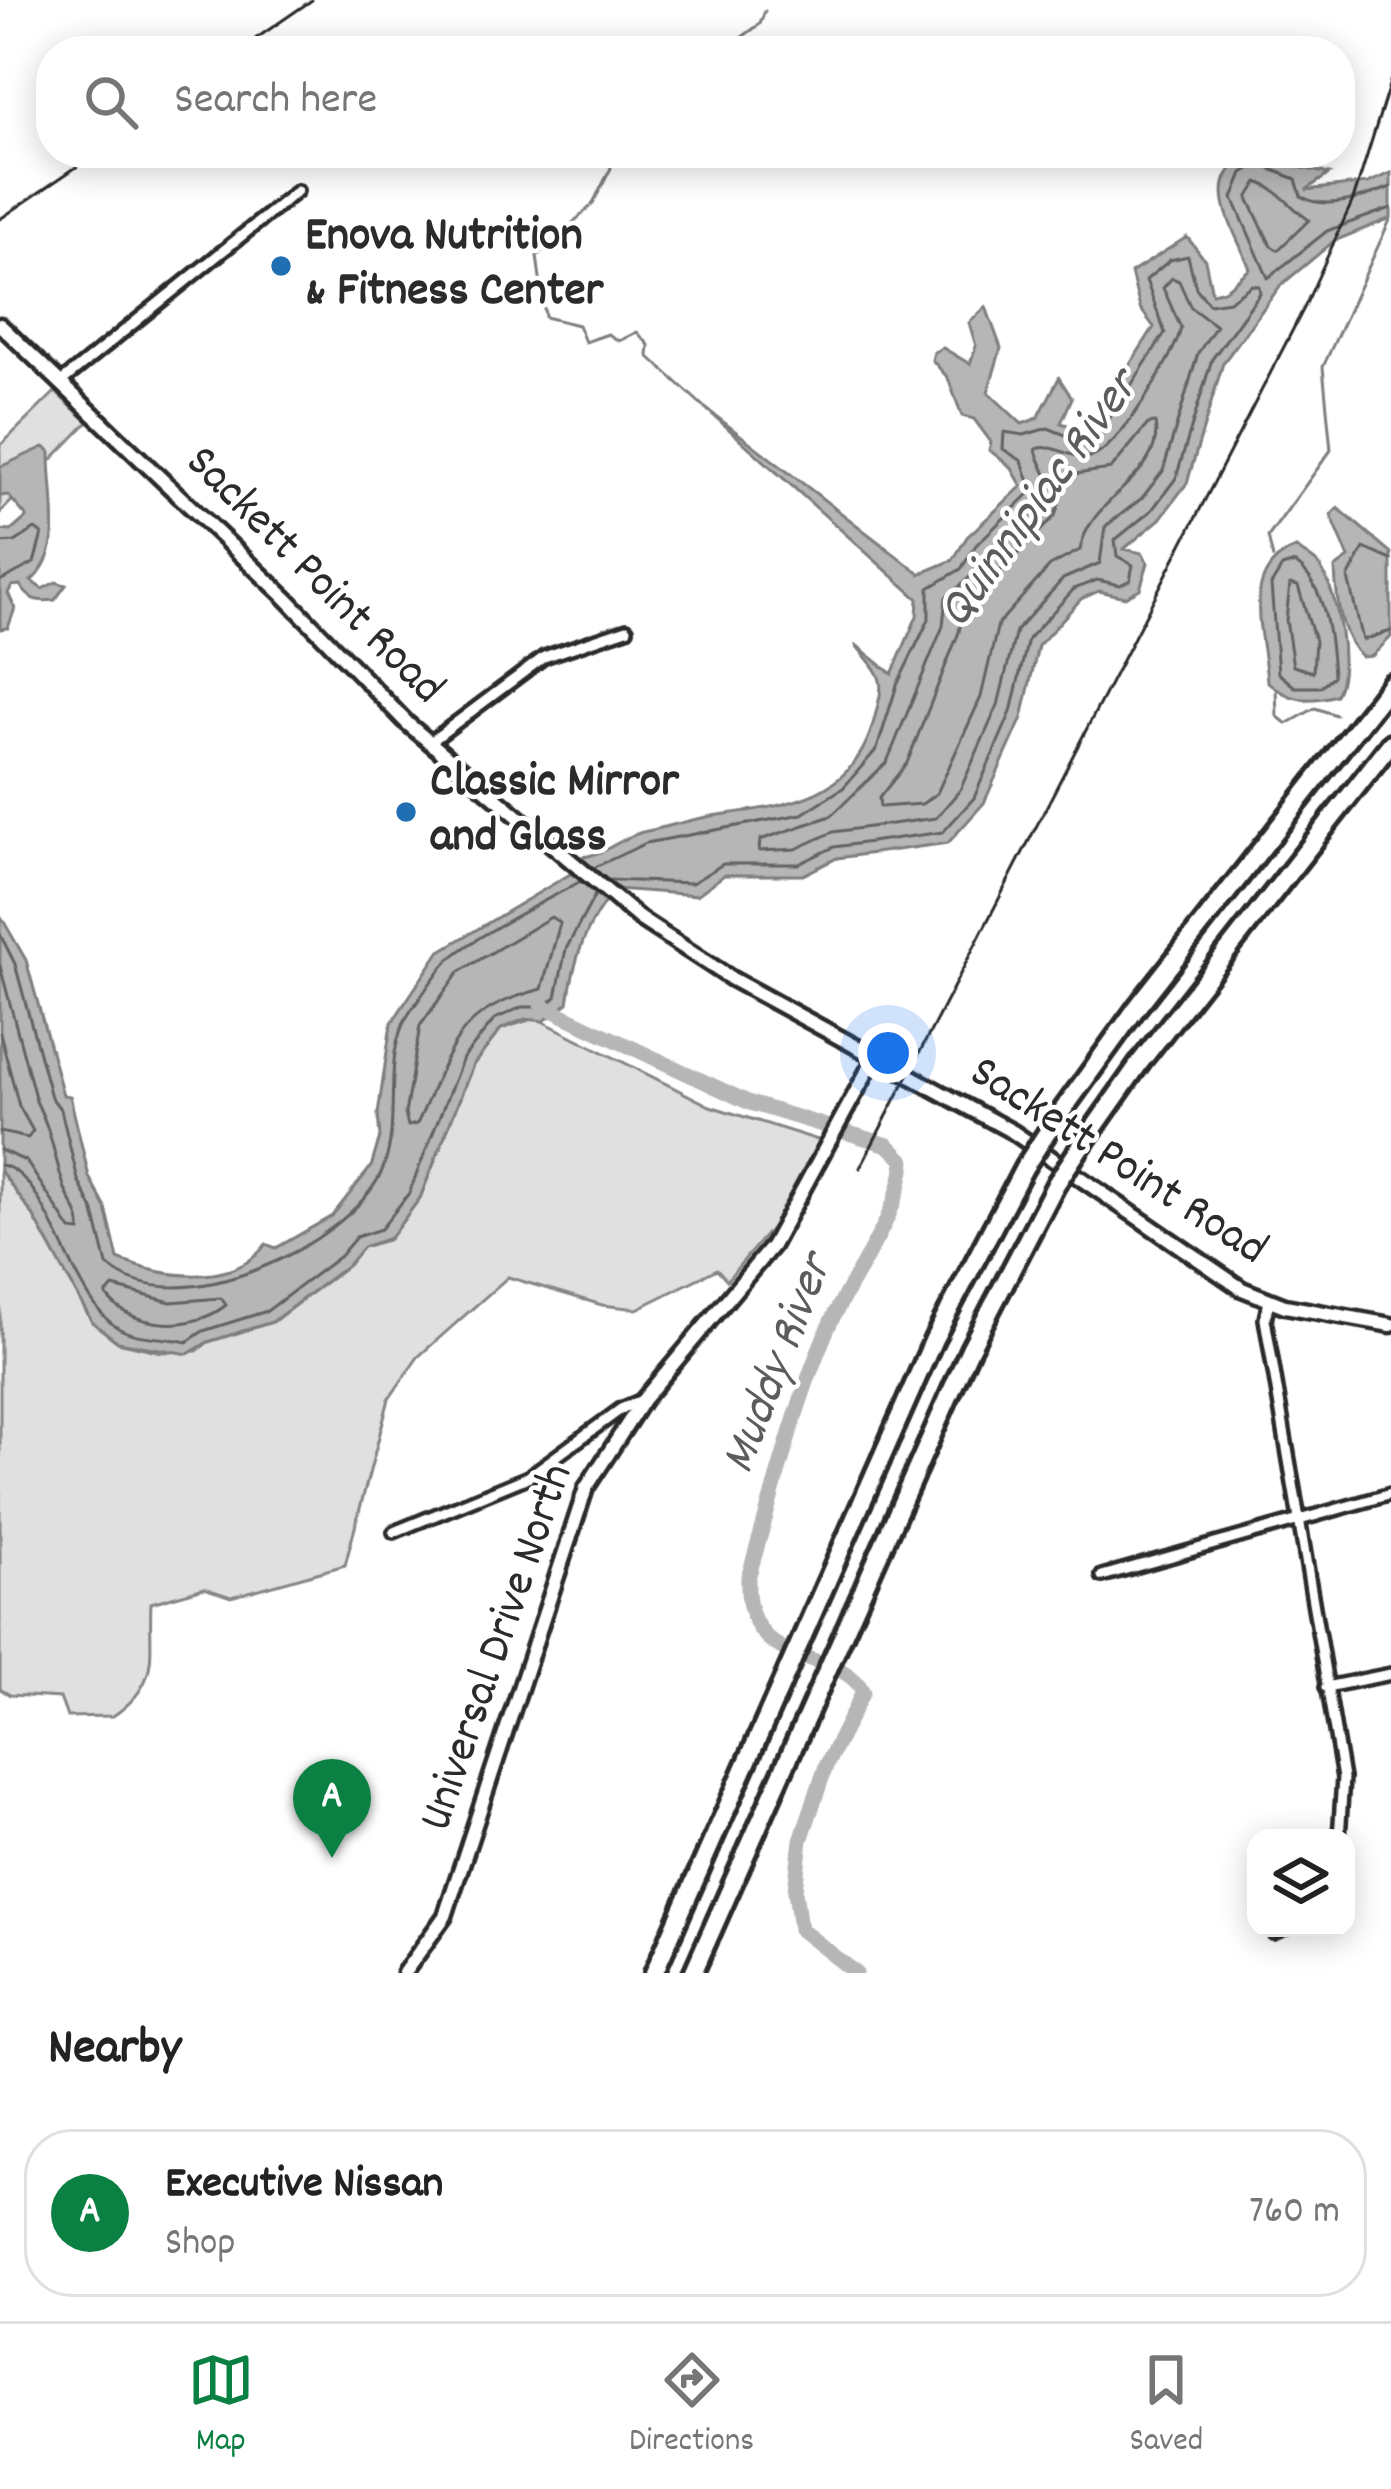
<!DOCTYPE html>
<html lang="en">
<head>
<meta charset="utf-8">
<style>
  :root { --surface:#fff; --page:#f6f6f6; --text:#222; --muted:#767676; --line:#e0e0e0; --accent:#0b8043 }
  body { margin:0; font-family:Dekko,sans-serif; background:var(--page); color:var(--text) }
  .controls { position:absolute; right:36px; bottom:36px; display:grid; overflow:hidden; border-radius:24px; box-shadow:0 6px 30px #0003 }
  .controls button { width:108px; height:108px; display:grid; place-items:center; padding:0; border:0; border-bottom:3px solid var(--line); background:var(--surface); color:var(--text); font:60px sans-serif }
  .you { position:absolute; left:888px; top:1053px; width:42px; height:42px; margin:-30px; border:9px solid #fff; border-radius:50%; background:#1a73e8; box-shadow:0 0 0 18px #1a73e833 }
  .badge { display:grid; place-items:center; width:78px; height:78px; border-radius:50%; background:var(--accent); color:#fff; font-size:39px; font-weight:700 }
  .pin { position:absolute; translate:-50% -99px; filter:drop-shadow(0 3px 6px #0008) }
  .pin::after { content:''; position:absolute; top:63px; width:42px; height:36px; background:inherit; clip-path:polygon(0 0,100% 0,50% 100%) }
  .list { margin:0; padding:0; list-style:none }
  h2 { display:flex; justify-content:space-between; align-items:center; height:156px; margin:0; padding:0 48px; font-size:51px }
  h2 small { font-size:39px; font-weight:400; color:var(--muted) }
  .list li { display:grid; grid-template-columns:78px 1fr auto; gap:36px; align-items:center; box-sizing:border-box; height:168px; margin:0 24px 24px; padding:0 24px; border:3px solid var(--line); border-radius:48px }
  .list b { display:block; font-size:45px; white-space:nowrap }
  .list p { margin:0; font-size:39px; white-space:nowrap; color:var(--muted) }
  .list em { font-size:39px; font-style:normal; color:var(--muted) }
  .icon { flex:none; width:66px; height:66px; fill:none; stroke:currentColor; stroke-width:2; stroke-linecap:round; stroke-linejoin:round }
  .map { position:relative; flex:none; width:1391px; height:1973px; overflow:hidden }
  .search { position:absolute; background:var(--surface); box-shadow:0 6px 30px #0003; left:36px; right:36px; top:36px; height:132px; display:flex; align-items:center; gap:30px; box-sizing:border-box; padding:0 42px; border-radius:48px; color:var(--muted); font-size:45px }
  .sheet { height:348px; background:var(--surface) }
  nav { display:flex; justify-content:space-around; align-items:center; box-sizing:border-box; height:168px; border-top:3px solid var(--line); background:var(--surface); font-size:33px; color:var(--muted) }
  nav a { display:grid; justify-items:center; gap:6px }
  nav .on { color:var(--accent) }
  .map>svg:first-child { display:block }
</style>
</head>
<body>
<div class="map">
<svg width="1391" height="1973" viewBox="0 0 1391 1973">
  <rect width="100%" height="100%" fill="#fff"/>
  <filter id="ink" filterUnits="userSpaceOnUse"><feTurbulence type="fractalNoise" baseFrequency=".00833" numOctaves="2"/><feDisplacementMap in="SourceGraphic" scale="24" xChannelSelector="R" yChannelSelector="G"/><feConvolveMatrix kernelMatrix="1 2 1 2 8 2 1 2 1" color-interpolation-filters="sRGB"/></filter>
  <g filter="url(#ink)">
    <path fill="#e0e0e0" stroke="#868686" stroke-width="3" d="M 55,392 L 88,422 L 0,513 L 0,446 Z
      M 536,1018 L 710,1106 L 821,1141 L 774,1225 L 727,1280 L 717,1269 L 637,1309 L 602,1305 L 508,1277 L 418,1357 L 389,1399 L 345,1565 L 231,1597 L 204,1588 L 151,1603 C 148,1652 163,1682 113,1716 L 67,1717 L 60,1698 L 10,1695 L 0,1689 L 0,1170 L 33,1215 L 92,1322 L 118,1342 L 161,1352 L 197,1351 L 208,1342 L 273,1322 L 348,1265 L 362,1247 L 388,1240 L 420,1198 L 473,1065 L 501,1029 Z"/>
    <path fill="#b6b6b6" stroke="#7e7e7e" stroke-width="3" d="M 1251,156 L 1329,174 L 1306,190 L 1368,183 L 1391,173 L 1391,218 L 1334,241 L 1280,286 L 1223,363 L 1187,483 L 1160,519 L 1124,549 L 1142,553 L 1148,563 L 1140,589 L 1125,597 L 1099,591 L 1081,599 L 1038,646 L 1022,718 L 984,803 L 948,843 L 837,858 L 803,875 L 724,875 L 697,895 L 615,889 C 586,923 574,958 568,1003 L 544,1021 L 525,1019 L 501,1029 L 473,1065 L 420,1198 L 390,1238 L 363,1247 L 348,1265 L 272,1322 L 208,1342 L 188,1354 L 118,1342 L 92,1322 L 33,1215 L 0,1170 L 0,915 L 26,960 L 63,1095 L 70,1096 L 89,1177 L 106,1208 L 118,1259 C 161,1277 234,1289 266,1244 L 276,1248 L 332,1216 L 371,1167 L 380,1137 L 378,1114 L 391,1024 L 439,952 L 572,873 L 582,857 C 608,854 623,835 647,831 C 671,826 696,818 719,815 C 783,806 852,800 873,724 C 885,679 886,681 855,644 L 892,674 L 917,616 L 918,599 L 704,407 L 920,574 L 953,560 L 967,537 L 1022,486 L 1011,467 L 989,450 L 991,442 L 974,419 L 962,416 L 948,378 L 932,360 L 934,352 L 943,348 L 970,364 L 976,346 L 969,323 L 986,307 L 1001,348 L 988,392 L 1022,424 L 1038,418 L 1059,378 L 1072,398 L 1061,423 L 1087,431 L 1154,327 L 1140,308 L 1131,273 L 1187,237 L 1205,260 L 1212,293 L 1225,290 L 1250,269 C 1237,232 1196,178 1251,156 Z
      M 44,447 L 50,451 C 49,496 67,551 31,581 L 42,589 L 56,582 L 66,585 L 55,600 C 37,602 30,601 20,585 L 12,586 L 8,593 L 15,608 L 8,628 L 0,629 L 0,530 L 11,531 L 27,517 L 8,495 L 0,496 L 0,467 Z
      M 1338,508 L 1391,553 L 1391,637 L 1372,656 L 1362,657 C 1340,637 1336,597 1335,568 L 1349,558 L 1331,515 Z
      M 1296,548 C 1303,553 1314,559 1319,565 C 1338,592 1352,668 1336,695 C 1308,703 1288,701 1267,681 C 1263,631 1239,571 1296,548 Z"/>
    <g fill="none" stroke-linecap="round" stroke-linejoin="round">
      <path stroke="#636363" stroke-width="3" d="M 1258,182 C 1281,191 1290,207 1309,220 L 1278,250 L 1271,246 L 1248,198 Z
        M 1391,187 C 1366,197 1325,212 1301,196 L 1296,179 L 1258,164 L 1243,173 L 1233,198 L 1268,278 L 1327,231 L 1391,208
        M 1172,278 L 1179,281 L 1191,308 L 1216,326 L 1198,353 L 1163,471 L 1142,498 L 1105,527 L 1100,563 L 1063,579 L 1016,631 L 998,705 L 960,790 L 936,818 L 833,832 L 796,849 L 759,851 L 760,840 L 831,816 L 887,762 L 943,626 L 946,597 C 960,589 1043,506 1047,494 C 1053,477 1038,464 1036,449 C 1053,442 1071,460 1090,457 C 1116,454 1176,354 1181,328 L 1163,288 Z
        M 1155,423 C 1165,477 1089,496 1080,550 L 1050,566 L 998,624 L 981,697 L 937,793 L 922,804 L 880,807 L 879,798 L 907,763 L 959,632 L 963,609 L 1055,516 L 1068,475 L 1111,469 L 1148,424 Z
        M 0,543 L 15,542 L 35,529 L 42,534 L 34,563 L 0,581
        M 1391,560 L 1364,548 L 1348,578 L 1363,640 L 1391,631
        M 1295,563 C 1326,584 1331,641 1333,676 L 1320,687 L 1295,687 L 1278,673 L 1271,585 L 1282,567 Z
        M 1290,584 L 1298,586 L 1315,641 L 1313,672 L 1293,666 L 1286,620 Z
        M 593,868 L 646,843 L 802,814 L 843,788 L 877,749 L 897,685 L 929,619 L 929,588 L 961,569 L 976,545 L 1032,491 L 1022,461 L 1003,449 L 1004,432 L 1024,435 L 1048,428 L 1083,442 L 1097,438 L 1165,333 L 1146,280 L 1170,260 L 1188,256 L 1196,288 L 1209,304 L 1229,301 L 1252,285 L 1259,286 L 1260,293 L 1212,359 L 1176,478 L 1152,510 L 1115,540 L 1117,556 L 1133,565 L 1130,580 L 1120,585 L 1097,580 L 1074,589 L 1028,639 L 1011,712 L 974,798 L 943,832 L 834,847 L 799,864 L 723,864 L 692,883 L 607,880
        M 551,917 L 560,923 L 542,989 C 452,1012 454,1046 417,1124 L 408,1126 L 405,1114 L 420,1026 L 459,972 Z
        M 0,934 L 15,964 L 51,1097 L 61,1110 L 78,1180 L 94,1212 L 107,1265 C 177,1327 347,1245 381,1173 C 404,1125 379,1057 410,1012 C 422,996 434,975 448,961 C 469,939 551,898 581,881
        M 0,966 L 36,1101 C 54,1138 52,1150 64,1186 C 69,1203 82,1213 80,1231 L 71,1230 L 26,1161 L 0,1150
        M 0,1033 L 19,1106 L 33,1131 L 28,1138 L 0,1132
        M 0,1165 C 50,1171 70,1305 122,1330 C 140,1339 168,1337 187,1342 L 203,1331 L 267,1311 L 340,1256 L 356,1237 L 381,1229 L 409,1193 L 463,1058 L 495,1019 L 522,1007 L 544,1007 L 556,997 L 566,949 L 596,893
        M 113,1287 L 171,1302 L 221,1298 L 226,1305 C 195,1331 132,1331 106,1295 Z"/>
      <path stroke="#7e7e7e" stroke-width="3" d="M 723,51 L 760,24 L 765,11
        M 607,153 L 611,168 L 592,205 L 537,256 L 545,317 L 578,325 L 585,342 L 608,334 L 619,341 L 637,332 L 649,345 L 648,356 L 703,406
        M 1273,558 L 1268,537 L 1331,450 L 1323,367 L 1390,220
        M 1276,689 L 1277,716 L 1287,724 L 1315,708 L 1336,715"/>
      <path stroke="#b6b6b6" stroke-width="15" d="M 541,1005 L 750,1103 L 888,1145 L 904,1161 C 899,1219 850,1277 827,1330 C 793,1410 773,1495 748,1578 C 743,1676 842,1645 863,1692 L 826,1766 L 801,1840 L 795,1890 L 800,1929 L 856,1973"/>
      <defs>
        <path id="street" d="M 61,382 L 297,191
          M 429,743 L 544,657 L 627,629
          M 1269,1301 L 1265,1319 L 1343,1778 L 1339,1838
          M 394,1532 L 528,1477 L 621,1409 L 642,1400
          M 1102,1576 L 1391,1494
          M 1326,1687 L 1391,1674
          M 1273,1933 L 1285,1928"/>
        <path id="secondary" d="M 0,325 L 286,598 L 408,724 L 640,919 L 732,979 L 1013,1132 L 1242,1289 L 1285,1306 L 1391,1325
          M 404,1973 L 445,1916 L 586,1488 L 643,1400 L 772,1246 L 875,1057"/>
        <path id="highway" d="M 1052,1125 L 1138,1006 L 1391,684
          M 1079,1149 L 1141,1061 L 1391,743
          M 654,1973 L 934,1339 L 1024,1168
          M 693,1973 L 970,1349 L 1056,1184"/>
      </defs>
      <use href="#street" stroke="#2b2b2b" stroke-width="18"/>
      <use href="#secondary" stroke="#2b2b2b" stroke-width="21"/>
      <use href="#highway" stroke="#2b2b2b" stroke-width="26"/>
      <use href="#street" stroke="#fff" stroke-width="9"/>
      <use href="#secondary" stroke="#fff" stroke-width="12"/>
      <use href="#highway" stroke="#fff" stroke-width="16"/>
      <path stroke="#2b2b2b" stroke-width="3" d="M 238,51 L 312,0
        M 0,219 L 97,153
        M 860,1168 L 1305,306 L 1353,200 L 1391,79"/>
      <defs>
        <path id="highway-bridge" d="M 1024,1168 L 1052,1125
          M 1056,1184 L 1079,1149"/>
      </defs>
      <use href="#highway-bridge" stroke="#2b2b2b" stroke-width="26" stroke-linecap="butt"/>
      <use href="#highway-bridge" stroke="#fff" stroke-width="16"/>
    </g>
  </g>
  <g fill="#1f6fb2" stroke="#fff" stroke-width="4.5">
    <circle cx="281" cy="266" r="12"/>
    <circle cx="406" cy="812" r="12"/>
  </g>
  <g text-anchor="middle" dominant-baseline="central" stroke-width="9" stroke-linejoin="round" paint-order="stroke">
    <g font-size="48" font-weight="bold" fill="#2b2b2b" stroke="#fff" text-anchor="start">
      <text x="305" y="238">Enova Nutrition<tspan x="305" dy="55">&amp; Fitness Center</tspan></text>
      <text x="430" y="784">Classic Mirror<tspan x="430" dy="55">and Glass</tspan></text>
    </g>
    <g font-size="48" fill="#2b2b2b" stroke="#fff">
      <text transform="translate(313 577) rotate(45)">Sackett Point Road</text>
      <text transform="translate(1117 1163) rotate(33)">Sackett Point Road</text>
      <text transform="translate(499 1648) rotate(-71)">Universal Drive North</text>
    </g>
    <g font-size="51" font-style="italic" fill="#5c5c5c" stroke="#fff">
      <text transform="translate(1041 501) rotate(-54)">Quinnipiac River</text>
      <text transform="translate(780 1365) rotate(-69)">Muddy River</text>
    </g>
  </g>
</svg>
<div class="controls">
<button><svg class="icon" aria-label="layers" viewBox="0 0 24 24"><path d="M12 4l9 5-9 5-9-5zM3 14l9 5 9-5"/></svg></button>
</div>
<div class="you"></div>
<div class="pin badge" style="left:332px;top:1858px">A</div>
<div class="search"><svg class="icon" aria-label="search" viewBox="0 0 24 24"><circle cx="10" cy="10" r="6"/><path d="M15 15l6 6"/></svg>Search here</div>
</div>
<section class="sheet">
<h2>Nearby<small></small></h2>
<ul class="list">
<li><span class="badge">A</span><div><b>Executive Nissan</b><p>Shop</p></div><em>760 m</em></li>
</ul>
</section>
<nav>
<a class="on"><svg class="icon" aria-label="map" viewBox="0 0 24 24"><path d="M3 6l6-2 6 2 6-2v14l-6 2-6-2-6 2zM9 4v14M15 6v14"/></svg>Map</a>
<a><svg class="icon" aria-label="directions" viewBox="0 0 24 24"><path d="M12 3l9 9-9 9-9-9zM9 14v-3h6M13 9l2 2-2 2"/></svg>Directions</a>
<a><svg class="icon" aria-label="saved" viewBox="0 0 24 24"><path d="M7 4h10v16l-5-4-5 4z"/></svg>Saved</a>
</nav>
</body>
</html>
